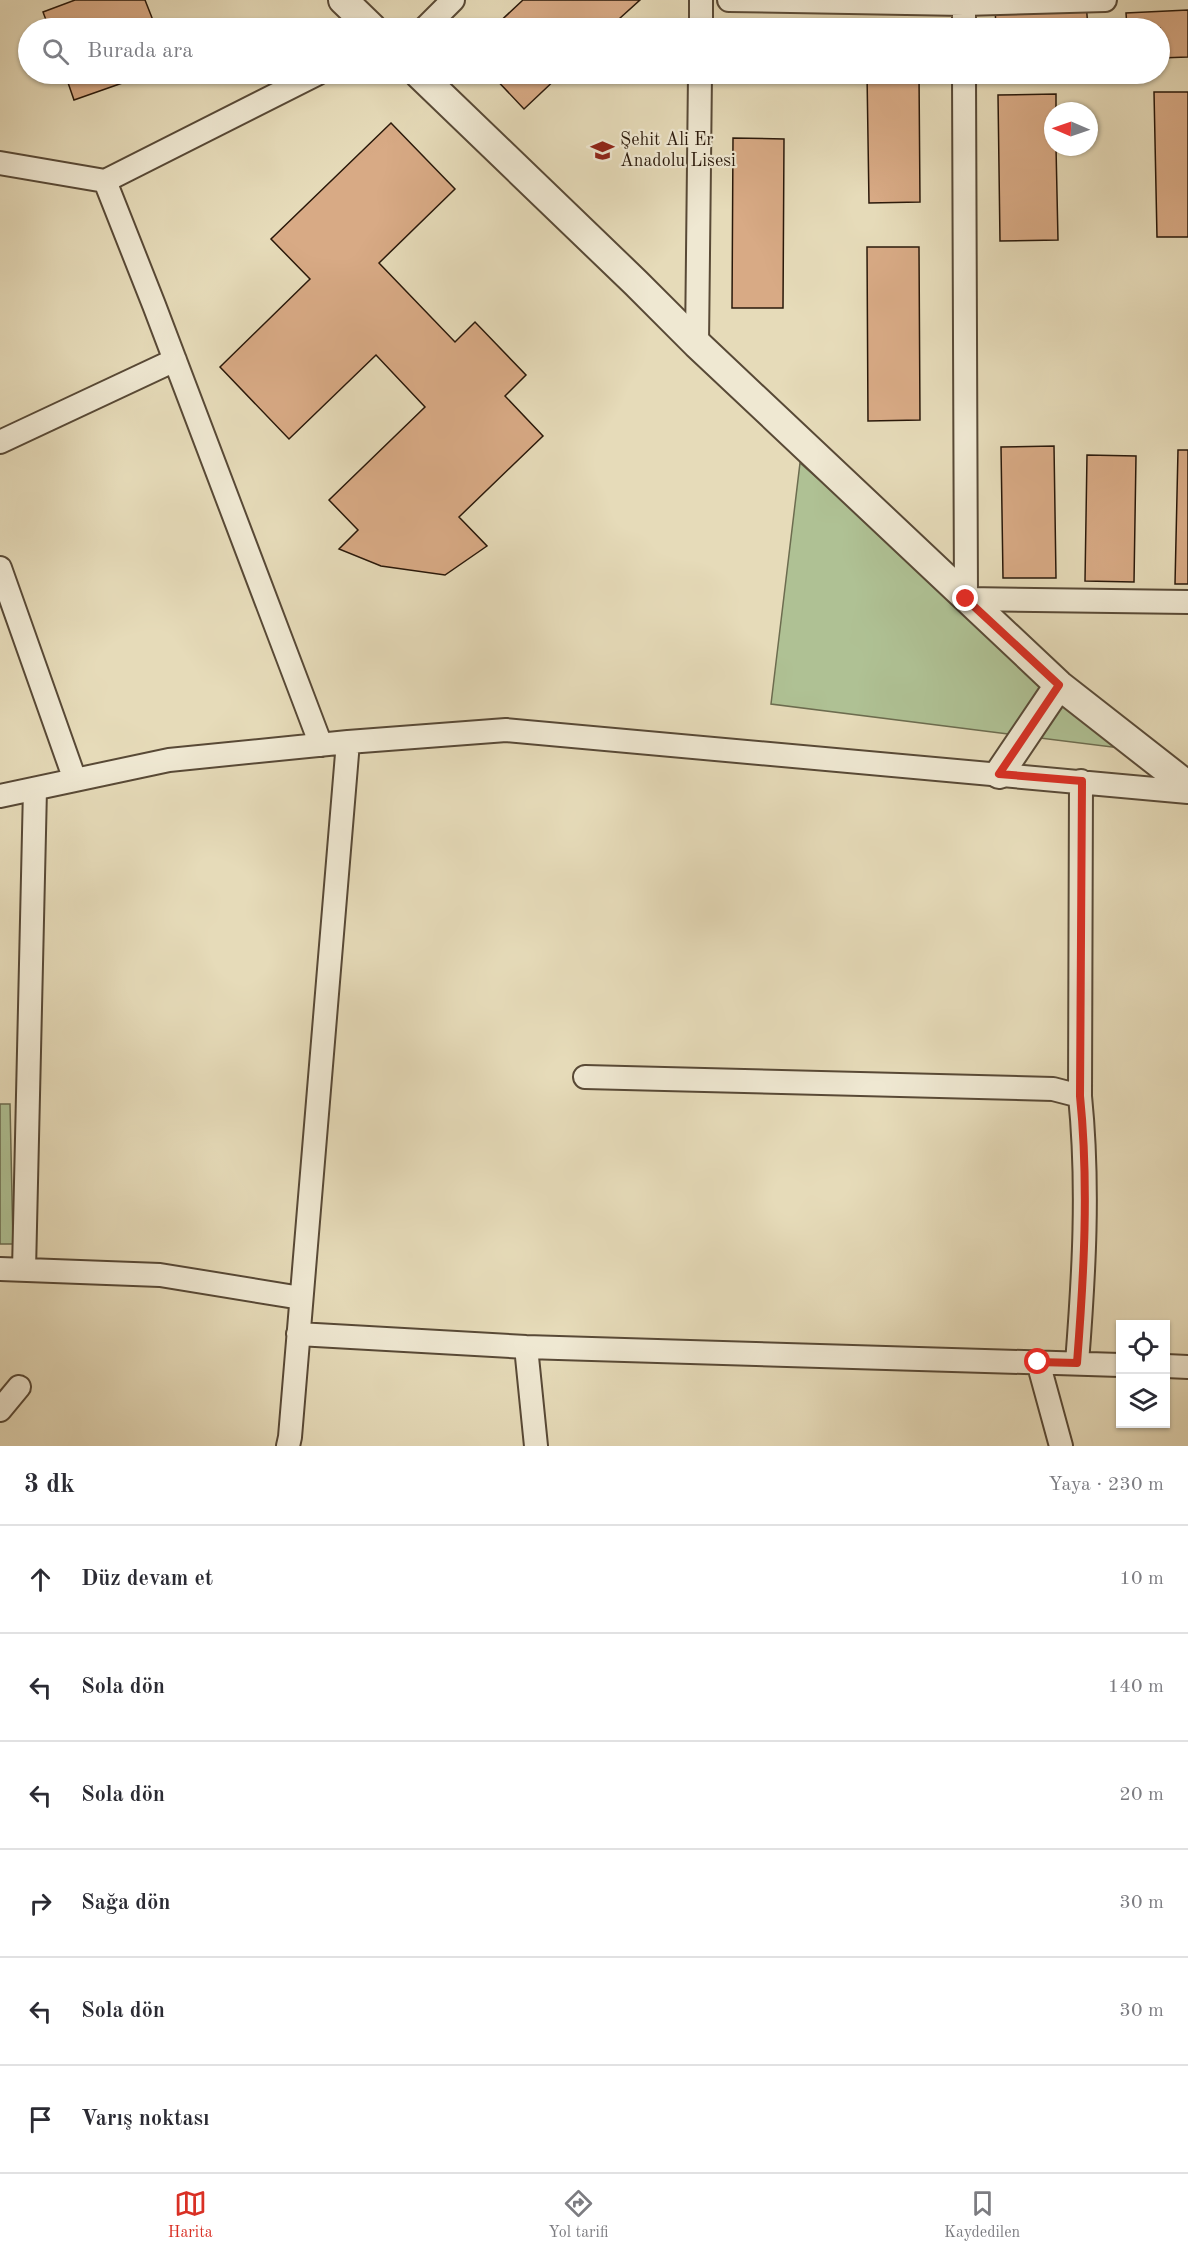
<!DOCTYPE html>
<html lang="tr">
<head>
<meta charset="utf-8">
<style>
  :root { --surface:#fff; --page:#f7f7f7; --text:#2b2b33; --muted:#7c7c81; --line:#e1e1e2; --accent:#d93025 }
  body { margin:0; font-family:"Old Standard TT",serif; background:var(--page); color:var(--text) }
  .controls { position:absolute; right:18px; bottom:18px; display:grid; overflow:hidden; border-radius:0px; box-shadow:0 2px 4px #0004 }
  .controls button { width:54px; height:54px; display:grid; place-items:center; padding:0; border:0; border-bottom:2px solid var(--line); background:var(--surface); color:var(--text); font:30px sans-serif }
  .compass { position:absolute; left:1044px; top:102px; width:54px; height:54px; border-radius:50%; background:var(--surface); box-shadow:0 2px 4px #0004; rotate:272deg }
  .stop { position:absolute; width:18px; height:18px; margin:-14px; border:4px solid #d93025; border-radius:50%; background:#fff }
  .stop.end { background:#d93025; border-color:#fff; box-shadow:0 2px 6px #0008 }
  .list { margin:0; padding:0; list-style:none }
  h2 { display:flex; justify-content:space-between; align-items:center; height:78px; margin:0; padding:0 24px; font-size:26px }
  h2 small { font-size:20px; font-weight:400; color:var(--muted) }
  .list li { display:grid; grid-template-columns:39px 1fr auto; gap:18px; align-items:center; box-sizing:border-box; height:108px; padding:0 24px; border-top:2px solid var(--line) }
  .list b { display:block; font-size:22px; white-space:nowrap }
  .list em { font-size:20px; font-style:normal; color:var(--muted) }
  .icon { flex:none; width:33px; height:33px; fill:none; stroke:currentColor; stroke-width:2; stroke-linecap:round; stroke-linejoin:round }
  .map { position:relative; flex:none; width:1188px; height:1446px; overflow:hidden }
  .search { position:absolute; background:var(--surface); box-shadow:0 2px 4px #0004; left:18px; right:18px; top:18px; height:66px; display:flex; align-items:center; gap:15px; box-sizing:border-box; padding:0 21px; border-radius:33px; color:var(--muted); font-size:22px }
  .sheet { height:726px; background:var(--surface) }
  nav { display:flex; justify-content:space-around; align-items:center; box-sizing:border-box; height:84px; border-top:2px solid var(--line); background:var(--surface); font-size:16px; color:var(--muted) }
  nav a { display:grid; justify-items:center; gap:3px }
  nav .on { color:var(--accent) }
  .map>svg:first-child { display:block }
</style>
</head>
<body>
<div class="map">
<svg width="1188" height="1446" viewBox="0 0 1188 1446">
  <rect width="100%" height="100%" fill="#e6dbb9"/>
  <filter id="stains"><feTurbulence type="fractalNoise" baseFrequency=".00333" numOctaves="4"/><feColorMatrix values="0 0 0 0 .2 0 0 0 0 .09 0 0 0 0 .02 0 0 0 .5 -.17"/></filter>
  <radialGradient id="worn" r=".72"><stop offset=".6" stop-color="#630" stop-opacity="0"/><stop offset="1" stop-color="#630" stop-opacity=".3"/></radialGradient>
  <path fill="#afc194" stroke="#6c6c4f" stroke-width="1.5" d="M 800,463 L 1128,749 L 771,704 Z
    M 0,1104 L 10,1104 L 13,1244 L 0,1244 Z"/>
  <path fill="#d8aa85" stroke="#29180a" stroke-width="1.5" d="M 75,0 L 145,0 L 156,28 L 49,28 L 43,12 Z
    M 523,0 L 640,0 L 609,28 L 493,28 Z
    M 1086,2 L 1088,28 L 996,28 L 995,7 Z
    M 1188,10 L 1188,57 L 1160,58 L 1160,28 L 1127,28 L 1126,13 Z
    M 65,74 L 148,74 L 74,100 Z
    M 491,74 L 561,74 L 524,109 Z
    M 867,74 L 919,74 L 920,202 L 869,203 Z
    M 1154,92 L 1188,92 L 1188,237 L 1157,237 Z
    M 1056,94 L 1056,111 L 1053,111 L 1053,147 L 1056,147 L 1058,240 L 1000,241 L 998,95 Z
    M 391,123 L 455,189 L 379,263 L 455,342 L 475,322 L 526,375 L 505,396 L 543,436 L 459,517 L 487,546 L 445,575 L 381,566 L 339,549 L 358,530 L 329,500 L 425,407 L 376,355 L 289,439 L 220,367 L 310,279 L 271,239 Z
    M 733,138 L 784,139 L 783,308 L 732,308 Z
    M 867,247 L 919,247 L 920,420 L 868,421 Z
    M 1054,446 L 1056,578 L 1003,578 L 1001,447 Z
    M 1178,450 L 1188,450 L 1188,584 L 1175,584 Z
    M 1087,455 L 1136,456 L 1134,582 L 1085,581 Z"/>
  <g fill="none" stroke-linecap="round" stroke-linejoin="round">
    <defs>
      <path id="minor" d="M 729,0 L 964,4 L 1105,0
        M 964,0 L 964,28
        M 425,28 L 453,0
        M 701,28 L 701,0
        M 964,74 L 966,599 L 1188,602
        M 0,163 L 105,181 L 317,74
        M 105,181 L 154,305 L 321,745
        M 697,344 L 700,74
        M 0,442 L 175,360
        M 0,568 L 75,780
        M 0,796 L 169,760 L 348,742 L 506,730 L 1188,792
        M 585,1077 L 1053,1089 L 1080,1096 C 1089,1185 1084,1274 1077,1363
        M 1080,1096 L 1081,781
        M 0,1269 L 160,1275 L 301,1298
        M 24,1270 L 35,789
        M 298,1334 L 526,1347 L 1120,1365
        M 526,1347 L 536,1446
        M 1038,1362 L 1061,1446
        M 1166,1366 L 1188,1367
        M 0,1410 L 19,1387
        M 288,1446 L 290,1437 L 348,742"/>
      <path id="tertiary" d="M 343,0 L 372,28
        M 419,74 L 636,283 L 697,344 L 1059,685 L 1188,786
        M 999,774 L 1059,685"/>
    </defs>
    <use href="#minor" stroke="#584936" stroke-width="26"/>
    <use href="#tertiary" stroke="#584936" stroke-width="32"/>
    <use href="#minor" stroke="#efe8d2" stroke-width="22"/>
    <use href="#tertiary" stroke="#efe8d2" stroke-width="28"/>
  </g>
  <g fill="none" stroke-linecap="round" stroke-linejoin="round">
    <path stroke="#d93025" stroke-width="8" d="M 966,599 L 1059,685 L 999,774 L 1082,781 L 1080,1096 C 1089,1185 1084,1274 1077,1363 L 1038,1362"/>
  </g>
  <defs>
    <symbol id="university-bare" viewBox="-9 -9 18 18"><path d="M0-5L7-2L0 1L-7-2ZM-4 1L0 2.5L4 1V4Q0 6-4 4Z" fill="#8f2418" stroke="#efe8d2" stroke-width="2.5" paint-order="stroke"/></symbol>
  </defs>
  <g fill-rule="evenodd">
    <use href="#university-bare" x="586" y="134" width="33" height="33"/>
  </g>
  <g text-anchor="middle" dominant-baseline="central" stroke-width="4.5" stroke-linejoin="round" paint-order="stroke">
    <g font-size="18" fill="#29180a" stroke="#efe8d2" text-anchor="start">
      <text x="620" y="140">Şehit Ali Er<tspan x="620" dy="21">Anadolu Lisesi</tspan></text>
    </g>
  </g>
  <rect width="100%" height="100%" filter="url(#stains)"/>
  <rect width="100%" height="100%" fill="url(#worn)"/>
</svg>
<div class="controls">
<button><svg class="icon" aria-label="locate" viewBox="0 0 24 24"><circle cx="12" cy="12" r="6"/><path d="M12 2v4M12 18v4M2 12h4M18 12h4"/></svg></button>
<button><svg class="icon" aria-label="layers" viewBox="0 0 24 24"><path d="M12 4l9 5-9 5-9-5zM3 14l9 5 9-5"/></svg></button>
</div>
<svg class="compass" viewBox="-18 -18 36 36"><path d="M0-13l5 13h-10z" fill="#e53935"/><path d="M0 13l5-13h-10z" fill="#7c7c81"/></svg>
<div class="stop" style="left:1038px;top:1362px"></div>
<div class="stop end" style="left:966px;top:599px"></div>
<div class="search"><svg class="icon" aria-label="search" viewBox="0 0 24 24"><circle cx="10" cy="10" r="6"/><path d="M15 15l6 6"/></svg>Burada ara</div>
</div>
<section class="sheet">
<h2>3 dk<small>Yaya · 230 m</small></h2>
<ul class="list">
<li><svg class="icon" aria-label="ahead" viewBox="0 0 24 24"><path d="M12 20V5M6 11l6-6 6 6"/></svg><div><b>Düz devam et</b></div><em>10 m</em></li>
<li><svg class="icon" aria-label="left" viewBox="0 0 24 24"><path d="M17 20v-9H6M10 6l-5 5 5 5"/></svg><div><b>Sola dön</b></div><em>140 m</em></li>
<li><svg class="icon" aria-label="left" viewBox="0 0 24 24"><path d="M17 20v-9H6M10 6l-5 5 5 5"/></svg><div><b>Sola dön</b></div><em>20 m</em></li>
<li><svg class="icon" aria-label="right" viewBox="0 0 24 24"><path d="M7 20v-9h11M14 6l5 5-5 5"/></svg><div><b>Sağa dön</b></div><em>30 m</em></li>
<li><svg class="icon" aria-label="left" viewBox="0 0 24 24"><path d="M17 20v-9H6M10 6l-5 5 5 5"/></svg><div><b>Sola dön</b></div><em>30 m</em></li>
<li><svg class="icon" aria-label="arrive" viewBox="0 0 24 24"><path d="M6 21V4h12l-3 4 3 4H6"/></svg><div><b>Varış noktası</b></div></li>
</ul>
</section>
<nav>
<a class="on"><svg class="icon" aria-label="map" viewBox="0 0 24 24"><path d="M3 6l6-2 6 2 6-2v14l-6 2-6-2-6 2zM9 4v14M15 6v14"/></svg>Harita</a>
<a><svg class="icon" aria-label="directions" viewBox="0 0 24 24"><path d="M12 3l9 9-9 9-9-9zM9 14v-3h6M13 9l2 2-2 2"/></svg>Yol tarifi</a>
<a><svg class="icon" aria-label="saved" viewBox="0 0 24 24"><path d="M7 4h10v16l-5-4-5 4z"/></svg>Kaydedilen</a>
</nav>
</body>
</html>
